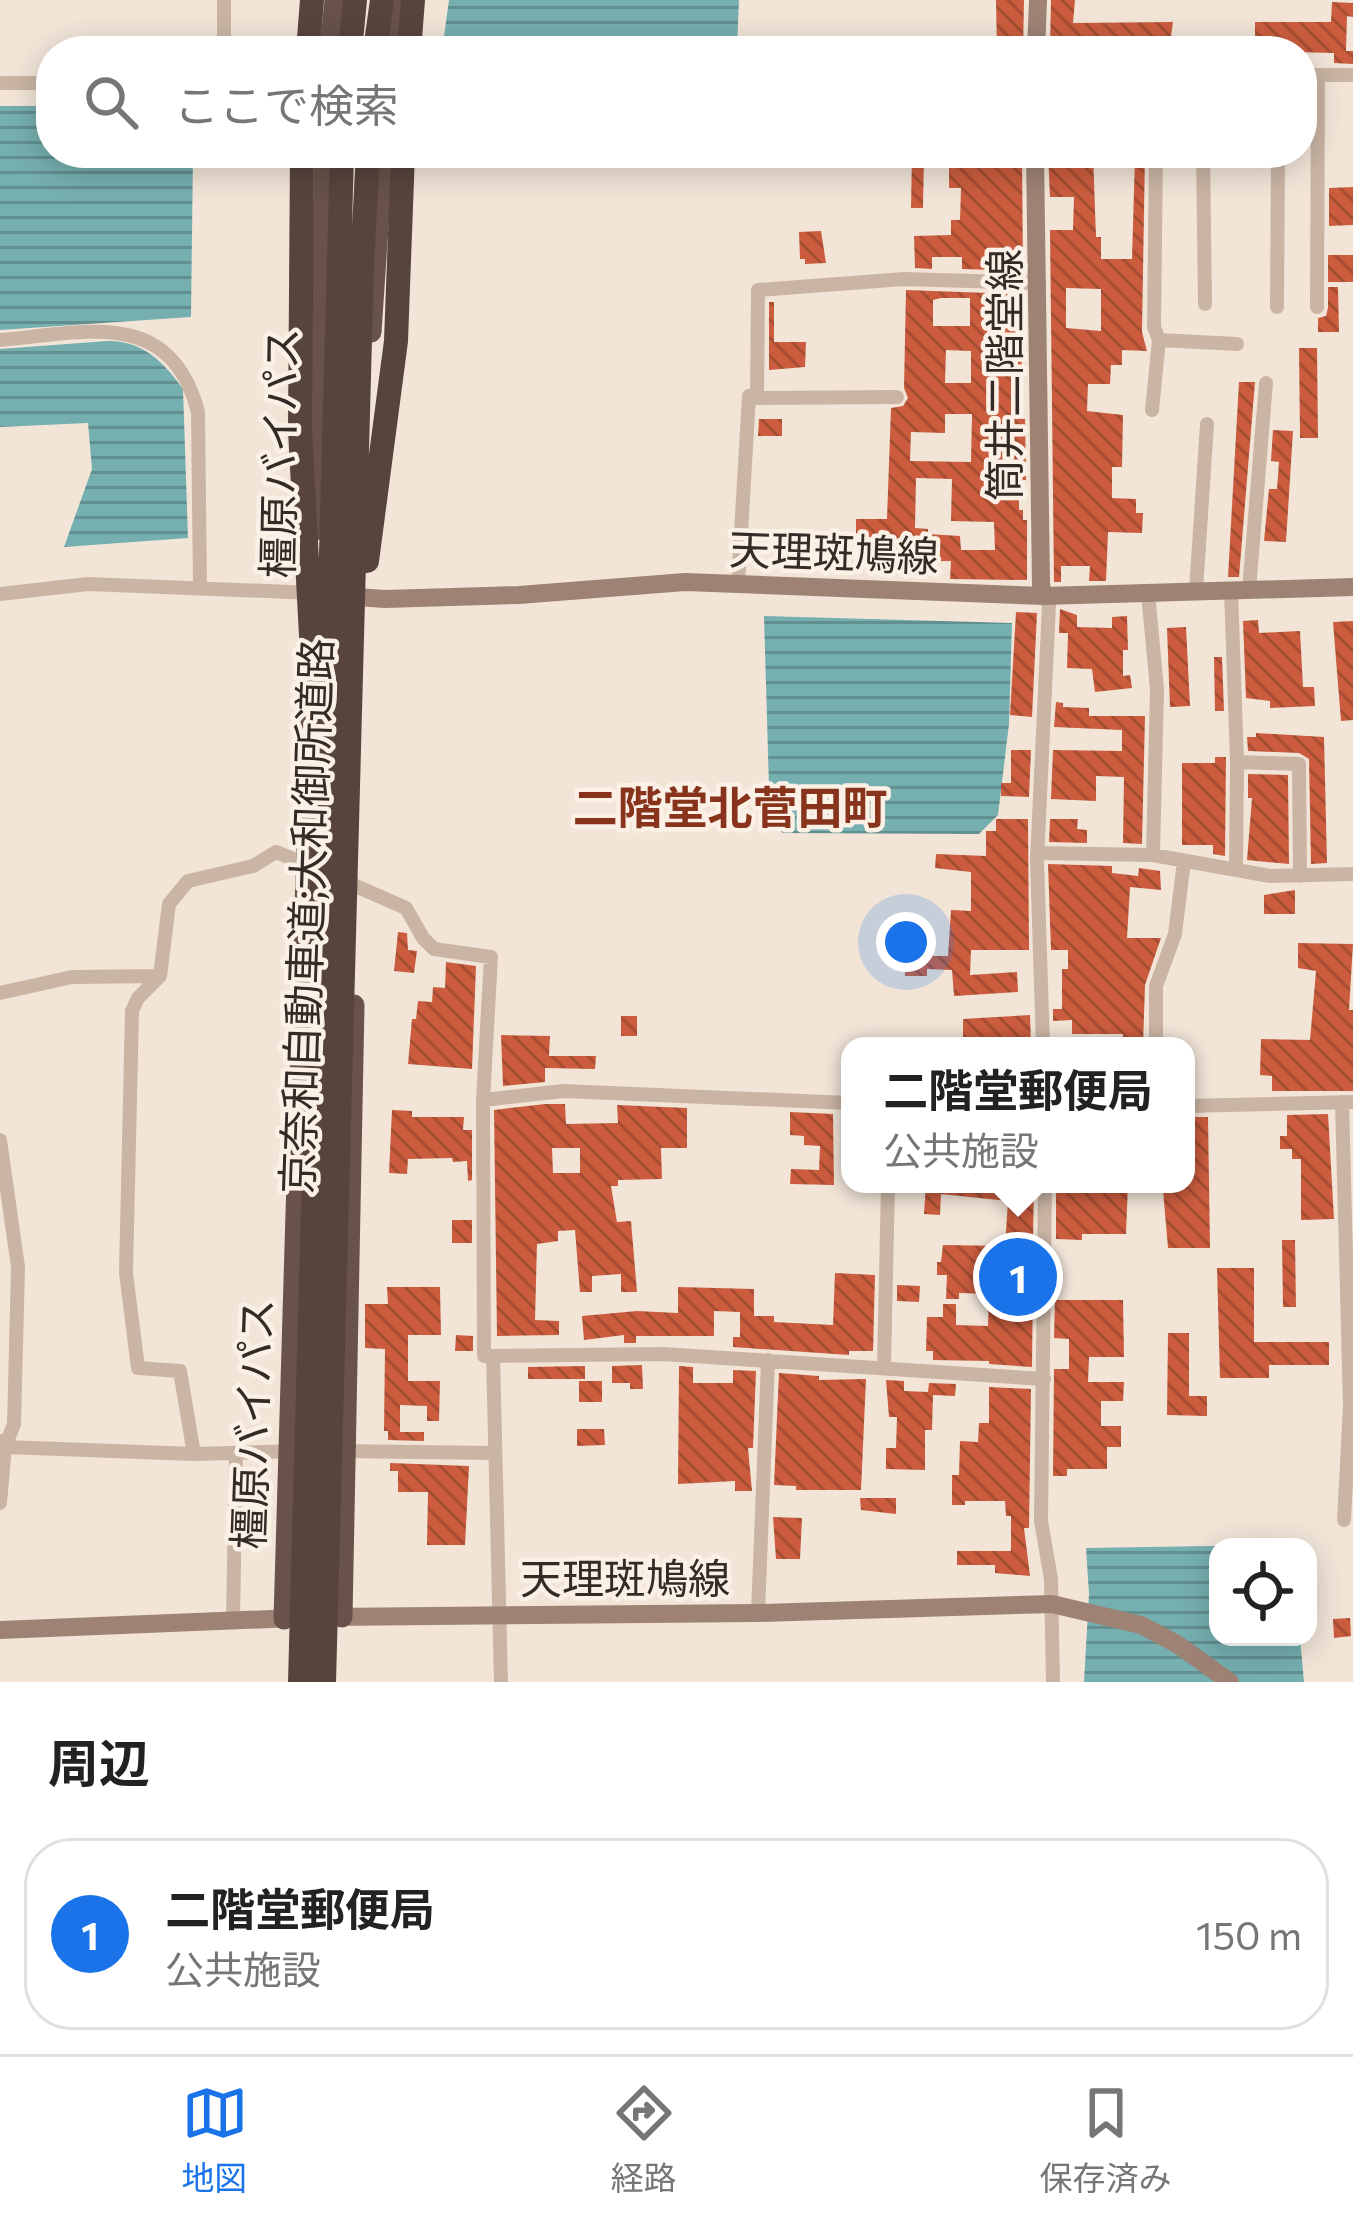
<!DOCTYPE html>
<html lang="ja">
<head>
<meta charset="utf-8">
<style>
  :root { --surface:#fff; --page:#f2f2f2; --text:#222; --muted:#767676; --line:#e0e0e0; --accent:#1a73e8 }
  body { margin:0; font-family:Commissioner,"Noto Sans JP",sans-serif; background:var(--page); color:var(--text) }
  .controls { position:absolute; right:36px; bottom:36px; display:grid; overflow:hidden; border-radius:24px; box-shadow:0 6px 30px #0003 }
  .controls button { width:108px; height:108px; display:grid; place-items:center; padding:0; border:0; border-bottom:3px solid var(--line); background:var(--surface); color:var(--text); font:60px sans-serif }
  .you { position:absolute; left:906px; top:942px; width:42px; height:42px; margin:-30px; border:9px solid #fff; border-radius:50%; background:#1a73e8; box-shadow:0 0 0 18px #1a73e833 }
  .badge { display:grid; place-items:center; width:78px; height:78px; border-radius:50%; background:var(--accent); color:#fff; font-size:39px; font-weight:700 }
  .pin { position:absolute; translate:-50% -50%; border:6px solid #fff; box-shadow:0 3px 12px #0006 }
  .popup { position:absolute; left:841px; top:1037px; width:354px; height:156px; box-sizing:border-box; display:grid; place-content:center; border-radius:24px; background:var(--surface); filter:drop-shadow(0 3px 9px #0005); font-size:39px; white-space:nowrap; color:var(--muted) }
  .popup b { font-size:45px; color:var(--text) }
  .popup::after { content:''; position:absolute; left:50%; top:100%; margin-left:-24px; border:24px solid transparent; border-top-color:var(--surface) }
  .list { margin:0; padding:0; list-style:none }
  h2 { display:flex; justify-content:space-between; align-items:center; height:156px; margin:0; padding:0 48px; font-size:51px }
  h2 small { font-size:39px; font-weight:400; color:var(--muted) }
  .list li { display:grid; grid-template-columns:78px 1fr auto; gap:36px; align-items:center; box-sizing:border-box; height:192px; margin:0 24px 24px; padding:0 24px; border:3px solid var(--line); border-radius:48px }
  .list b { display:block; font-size:45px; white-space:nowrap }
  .list p { margin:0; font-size:39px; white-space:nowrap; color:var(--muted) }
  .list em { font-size:39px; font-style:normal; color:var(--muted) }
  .icon { flex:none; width:66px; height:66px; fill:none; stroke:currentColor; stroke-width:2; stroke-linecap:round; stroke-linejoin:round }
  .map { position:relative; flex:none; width:1353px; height:1682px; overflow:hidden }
  .search { position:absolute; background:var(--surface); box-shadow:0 6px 30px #0003; left:36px; right:36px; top:36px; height:132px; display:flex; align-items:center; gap:30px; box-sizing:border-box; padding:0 42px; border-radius:48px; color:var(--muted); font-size:45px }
  .sheet { height:372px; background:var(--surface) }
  nav { display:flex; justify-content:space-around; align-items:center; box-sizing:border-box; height:168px; border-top:3px solid var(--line); background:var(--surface); font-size:33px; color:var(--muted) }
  nav a { display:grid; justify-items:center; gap:6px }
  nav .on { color:var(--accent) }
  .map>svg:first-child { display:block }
</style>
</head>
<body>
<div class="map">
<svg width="1353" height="1682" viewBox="0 0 1353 1682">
  <defs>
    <pattern id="water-rules" width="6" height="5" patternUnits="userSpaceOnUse" patternTransform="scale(3)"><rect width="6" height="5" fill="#76afb0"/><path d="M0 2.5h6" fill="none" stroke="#628f8f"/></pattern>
    <pattern id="building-back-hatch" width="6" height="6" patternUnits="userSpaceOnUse" patternTransform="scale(3)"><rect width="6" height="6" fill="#cb5d3e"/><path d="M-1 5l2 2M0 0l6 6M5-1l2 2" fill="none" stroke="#a64d34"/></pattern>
  </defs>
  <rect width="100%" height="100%" fill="#f2e5d8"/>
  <path fill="url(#water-rules)" d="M 449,0 L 739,0 L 737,47 L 734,51 L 442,51 Z
    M 0,106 L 51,106 L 51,153 L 193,153 L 191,317 L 0,330 Z
    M 107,341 C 142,340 164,362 183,389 L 188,538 L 64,547 L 92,469 L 88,423 L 0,427 L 0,349 Z
    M 764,616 L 1012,623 L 1009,724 L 998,815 L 979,834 L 783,833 L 770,822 Z
    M 1269,1545 L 1275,1547 L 1218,1547 L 1218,1637 L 1300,1637 L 1304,1682 L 1084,1682 L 1089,1594 L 1086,1548 Z"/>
  <path fill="url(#building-back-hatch)" fill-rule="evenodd" d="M 996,0 L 1024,0 L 1023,51 L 997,51 Z
    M 1051,0 L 1075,0 L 1073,23 L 1173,22 L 1169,51 L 1077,51 L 1077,48 L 1050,46 Z
    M 1332,2 L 1353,3 L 1353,17 L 1347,16 L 1346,51 L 1353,51 L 1353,64 L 1334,63 L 1334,53 L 1255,51 L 1255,22 L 1331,22 Z
    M 912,153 L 924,153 L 923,208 L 911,208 Z
    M 949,153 L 1022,153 L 1023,271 L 962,269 L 962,257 L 932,257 L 932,269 L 915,268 L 914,236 L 951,235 L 951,220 L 960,220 L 961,188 L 949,188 Z
    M 1048,153 L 1093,153 L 1096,237 L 1101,237 L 1101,259 L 1132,259 L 1135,157 L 1136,153 L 1145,153 L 1142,332 L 1147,351 L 1122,350 L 1122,365 L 1111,365 L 1110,384 L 1088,384 L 1087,411 L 1123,415 L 1122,467 L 1112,467 L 1112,498 L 1136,499 L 1136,513 L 1143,513 L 1142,533 L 1108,532 L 1106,581 L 1089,581 L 1090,566 L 1061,566 L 1061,582 L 1054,582 L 1050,230 L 1073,230 L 1074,197 L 1050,197 ZM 1066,288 L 1101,289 L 1101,331 L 1066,328 Z
    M 1353,187 L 1353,225 L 1329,226 L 1329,188 Z
    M 821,231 L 826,263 L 805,264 L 805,259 L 800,259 L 799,232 Z
    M 1328,255 L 1353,255 L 1353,282 L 1328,282 Z
    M 1328,287 L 1338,287 L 1339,332 L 1318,332 L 1318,318 L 1326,316 L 1328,308 Z
    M 906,290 L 1016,294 L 1015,326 L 1022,326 L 1021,419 L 1025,419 L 1026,480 L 1019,480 L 1019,510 L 1023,510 L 1023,520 L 1027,520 L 1027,580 L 950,579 L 951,561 L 883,562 L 884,537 L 856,537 L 856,519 L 887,519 L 891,408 L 903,406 L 908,398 L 904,388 ZM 941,298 L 970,298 L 970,326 L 933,326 L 933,300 ZM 946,350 L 971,351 L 971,383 L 945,383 ZM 945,414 L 972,414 L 971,462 L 910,461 L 911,432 L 945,433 ZM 916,478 L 952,479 L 951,521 L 994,522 L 995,550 L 961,550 L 960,536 L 928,534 L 928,529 L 915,528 Z
    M 769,302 L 774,302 L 774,342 L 806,342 L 805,367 L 769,370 Z
    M 1299,348 L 1317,348 L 1318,438 L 1300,438 Z
    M 1239,382 L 1255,382 L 1239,577 L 1228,577 Z
    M 759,419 L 782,419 L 782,436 L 758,436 Z
    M 1273,430 L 1293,431 L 1286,542 L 1264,541 L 1269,489 L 1277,489 L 1279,462 L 1271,461 Z
    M 1060,609 L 1077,615 L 1077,627 L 1112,628 L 1112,617 L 1127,616 L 1128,650 L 1123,650 L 1123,676 L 1130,675 L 1132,688 L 1095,692 L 1092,669 L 1067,668 L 1068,633 L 1059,633 Z
    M 1016,612 L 1037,613 L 1032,717 L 1010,715 Z
    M 1258,620 L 1259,633 L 1300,631 L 1303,687 L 1314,687 L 1315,706 L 1270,708 L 1270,701 L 1246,698 L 1243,621 Z
    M 1353,621 L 1353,720 L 1341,721 L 1333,622 Z
    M 1186,627 L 1190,706 L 1170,707 L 1167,628 Z
    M 1214,657 L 1222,657 L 1224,711 L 1215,711 Z
    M 1056,702 L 1063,703 L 1063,707 L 1089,708 L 1089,716 L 1145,716 L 1142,844 L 1123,843 L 1124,777 L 1096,776 L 1096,801 L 1051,799 L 1053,750 L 1122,751 L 1122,730 L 1054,727 Z
    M 1256,733 L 1324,737 L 1327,863 L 1311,864 L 1309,759 L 1299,753 L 1248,751 L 1247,737 L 1256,737 Z
    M 1011,750 L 1031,750 L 1029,797 L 1001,796 L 1001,783 L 1011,783 Z
    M 1215,757 L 1226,757 L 1225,856 L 1213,854 L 1213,845 L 1182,845 L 1182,763 L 1215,763 Z
    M 1248,774 L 1288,775 L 1289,864 L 1247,860 L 1252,798 L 1248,798 Z
    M 996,819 L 1028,819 L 1029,950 L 971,950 L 970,975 L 1017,972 L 1018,992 L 954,996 L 952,970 L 927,969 L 927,976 L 905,976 L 905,956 L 948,956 L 951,910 L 971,911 L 971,872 L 935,868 L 936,854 L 986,856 L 986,831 L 996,831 Z
    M 1050,819 L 1078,819 L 1077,829 L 1087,830 L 1087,843 L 1049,842 Z
    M 1048,864 L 1112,866 L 1112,873 L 1138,876 L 1139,868 L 1160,871 L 1161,890 L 1130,887 L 1127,938 L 1161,938 L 1145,985 L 1143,1046 L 1121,1044 L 1123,1034 L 1072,1034 L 1072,1020 L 1053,1021 L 1053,1009 L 1062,1009 L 1062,969 L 1068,969 L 1068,950 L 1051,950 Z
    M 1295,890 L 1295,914 L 1264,914 L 1264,895 Z
    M 398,932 L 407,933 L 408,950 L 417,951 L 414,973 L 394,971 Z
    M 1298,943 L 1353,944 L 1349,1010 L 1353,1010 L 1353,1091 L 1272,1091 L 1272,1076 L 1260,1075 L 1261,1039 L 1310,1040 L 1316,971 L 1298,968 Z
    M 446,962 L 476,966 L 472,1069 L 408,1064 L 412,1019 L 416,1019 L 418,1001 L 432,1002 L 433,987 L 445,988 Z
    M 1030,1015 L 1031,1046 L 1014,1046 L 1014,1037 L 963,1040 L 963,1019 Z
    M 621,1016 L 637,1016 L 637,1036 L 621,1036 Z
    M 501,1035 L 550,1036 L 549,1056 L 596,1056 L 595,1069 L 545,1068 L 545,1082 L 503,1086 Z
    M 545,1104 L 565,1104 L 566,1124 L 618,1123 L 617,1105 L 687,1108 L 687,1148 L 661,1148 L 662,1179 L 618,1180 L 618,1186 L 611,1186 L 617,1222 L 631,1221 L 637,1292 L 621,1292 L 621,1274 L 592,1276 L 592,1292 L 580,1292 L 575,1230 L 558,1231 L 558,1241 L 537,1244 L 535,1320 L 559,1321 L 559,1335 L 497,1336 L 494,1110 ZM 552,1148 L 580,1148 L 580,1173 L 553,1173 Z
    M 392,1110 L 412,1111 L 412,1117 L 464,1117 L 463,1130 L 472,1130 L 472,1180 L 468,1181 L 467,1161 L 453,1162 L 452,1158 L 408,1159 L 407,1174 L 389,1173 Z
    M 790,1112 L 833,1114 L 834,1185 L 790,1184 L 791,1169 L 819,1170 L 820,1146 L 804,1145 L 804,1136 L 790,1135 Z
    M 1328,1114 L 1334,1219 L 1301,1220 L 1301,1159 L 1292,1159 L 1292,1149 L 1280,1149 L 1280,1136 L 1287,1136 L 1287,1115 Z
    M 1186,1117 L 1208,1117 L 1210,1248 L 1168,1248 L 1163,1190 L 1178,1189 L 1177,1184 L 1186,1184 Z
    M 926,1184 L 1034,1184 L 1033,1239 L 1031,1253 L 1025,1253 L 1025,1282 L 1033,1283 L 1032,1367 L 989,1364 L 989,1361 L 933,1360 L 933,1351 L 926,1351 L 927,1317 L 943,1317 L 943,1304 L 956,1304 L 956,1325 L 988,1326 L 989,1294 L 959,1293 L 959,1299 L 946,1299 L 947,1275 L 937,1275 L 937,1262 L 941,1262 L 943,1245 L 1005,1246 L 1008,1201 L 941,1194 L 940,1215 L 924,1214 Z
    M 1056,1184 L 1128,1184 L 1126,1234 L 1082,1234 L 1082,1240 L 1056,1239 Z
    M 452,1220 L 472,1220 L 472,1243 L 452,1243 Z
    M 1282,1240 L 1295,1240 L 1296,1307 L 1283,1307 Z
    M 1217,1268 L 1254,1268 L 1254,1342 L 1329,1342 L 1329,1365 L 1269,1365 L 1269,1378 L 1220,1378 Z
    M 835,1273 L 875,1275 L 873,1351 L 849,1351 L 849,1355 L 733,1347 L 733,1337 L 740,1337 L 740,1312 L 714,1311 L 714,1336 L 636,1336 L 636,1343 L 624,1343 L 624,1335 L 584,1340 L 582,1316 L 637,1311 L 678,1313 L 678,1287 L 754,1289 L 754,1316 L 774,1316 L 774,1322 L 833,1325 Z
    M 897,1285 L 920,1286 L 919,1302 L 897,1301 Z
    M 387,1287 L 440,1287 L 441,1335 L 408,1335 L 408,1381 L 440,1381 L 439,1421 L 427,1421 L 427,1406 L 400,1405 L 400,1432 L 424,1432 L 424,1441 L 388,1440 L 388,1431 L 384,1431 L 385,1349 L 365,1348 L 365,1304 L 388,1304 Z
    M 1055,1300 L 1123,1300 L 1124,1357 L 1089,1357 L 1088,1382 L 1124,1382 L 1123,1401 L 1101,1401 L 1101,1426 L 1121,1426 L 1121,1447 L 1107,1447 L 1107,1469 L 1067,1469 L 1067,1476 L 1053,1476 L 1054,1369 L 1069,1369 L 1069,1339 L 1054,1338 Z
    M 1168,1333 L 1189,1333 L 1189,1396 L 1207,1396 L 1207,1416 L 1167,1415 Z
    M 456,1335 L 473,1336 L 473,1351 L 455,1351 Z
    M 642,1365 L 643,1389 L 630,1389 L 630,1383 L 612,1383 L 612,1366 Z
    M 585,1366 L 585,1379 L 528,1379 L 528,1367 Z
    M 679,1366 L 693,1367 L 693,1383 L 733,1383 L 733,1370 L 756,1371 L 753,1448 L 748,1448 L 752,1491 L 735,1491 L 735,1481 L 678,1484 Z
    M 779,1373 L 819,1376 L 819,1380 L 866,1379 L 861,1490 L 796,1490 L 796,1486 L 774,1485 Z
    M 886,1380 L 904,1381 L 904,1391 L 928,1392 L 929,1383 L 956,1384 L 955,1396 L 933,1395 L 932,1430 L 925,1430 L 925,1470 L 886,1469 L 886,1448 L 896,1448 L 897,1417 L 889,1417 Z
    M 579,1381 L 602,1381 L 602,1402 L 579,1402 Z
    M 989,1387 L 1031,1389 L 1029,1528 L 1024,1528 L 1030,1576 L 995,1573 L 995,1565 L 957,1565 L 957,1551 L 1011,1551 L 1011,1516 L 1006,1516 L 1005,1501 L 965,1501 L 965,1505 L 952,1505 L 952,1475 L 959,1475 L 960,1441 L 978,1442 L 979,1423 L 989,1423 Z
    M 577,1429 L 604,1429 L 605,1445 L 577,1446 Z
    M 390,1463 L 469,1466 L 465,1545 L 427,1545 L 428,1492 L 398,1492 L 398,1471 L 390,1471 Z
    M 860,1498 L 896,1498 L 896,1514 L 861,1510 Z
    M 773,1517 L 802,1518 L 800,1559 L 776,1559 Z
    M 1350,1618 L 1351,1636 L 1334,1638 L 1333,1619 Z"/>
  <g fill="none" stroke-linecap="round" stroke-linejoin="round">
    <path stroke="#cab5a4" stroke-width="14" d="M 224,51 L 224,0
      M 1302,75 L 1353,75
      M 0,83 L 51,83
      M 1203,153 L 1205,304
      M 1277,307 L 1278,153
      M 1317,307 L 1318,75
      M 0,340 C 85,333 170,306 198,412 L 200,588
      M 1159,340 L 1237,344
      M 757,398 L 897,397
      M 1152,410 L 1159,340 L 1154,327 L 1156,153
      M 738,584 L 749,396 L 757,398 L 758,290 L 904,279 L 1039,283
      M 1231,590 L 1237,762 L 1236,870
      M 1249,590 L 1266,383
      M 1196,591 L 1207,424
      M 1148,593 L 1157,689 L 1153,855
      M 0,594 L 88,584 L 314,593
      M 1237,762 L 1299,764 L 1300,876
      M 1037,853 L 1153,855 L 1270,876 L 1353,874
      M 342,880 L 406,908 L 423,938 L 434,949 L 491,957 L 483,1100 L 484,1356 L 493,1356 L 501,1682
      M 0,993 L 72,977 L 160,976
      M 1043,1046 L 1037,860 L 1049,605 L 1044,596
      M 1156,1046 L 1156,986 L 1175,934 L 1184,861
      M 483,1100 L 563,1091 L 850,1103
      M 1342,1102 L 1350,1406 L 1344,1520
      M 1186,1106 L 1353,1102
      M 0,1140 L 18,1267 L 14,1424 L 5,1447 L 0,1503
      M 1045,1184 L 1041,1521 L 1051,1579 L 1053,1682
      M 493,1356 L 663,1354 L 1044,1379
      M 884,1366 L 888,1184
      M 0,1441 L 5,1447 L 194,1454 L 297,1451
      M 337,1451 L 494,1453
      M 194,1454 L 180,1371 L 138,1368 L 126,1273 L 132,1011 L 138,998 L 160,976 L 169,904 L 188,881 L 253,866 L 276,852 L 311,866
      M 758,1613 L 768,1360
      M 233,1620 L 236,1453"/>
    <path stroke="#9e8375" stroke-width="18" d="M 1036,51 L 1038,0
      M 1035,153 L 1041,585 L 1044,596
      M 343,596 L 385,599 L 519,595 L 685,582 L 1044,596 L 1353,587
      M 329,1617 L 758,1613 L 1052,1604 L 1141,1625 L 1177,1644 L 1230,1682
      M 0,1630 L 295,1618"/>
    <path stroke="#68524a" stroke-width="21" d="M 330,51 L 335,0
      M 392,51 L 398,0
      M 371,332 L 383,153
      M 315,530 L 325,153
      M 342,1617 L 354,1005
      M 284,1619 L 313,639"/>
    <path stroke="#57443d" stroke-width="24" d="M 308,51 L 312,0
      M 350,51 L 355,0
      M 375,51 L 382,0
      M 409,51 L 413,0"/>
    <path stroke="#57443d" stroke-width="24" d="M 302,153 L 300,430 L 312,654
      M 367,561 L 396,341 L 403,153
      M 300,1682 L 342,153
      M 324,1682 L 362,264 L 368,153"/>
  </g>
  <g text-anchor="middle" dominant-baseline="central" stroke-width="9" stroke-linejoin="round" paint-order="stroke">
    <g font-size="42" fill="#352b26" stroke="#faf0e5">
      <text transform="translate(1003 375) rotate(-90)">筒井二階堂線</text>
      <text transform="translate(278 453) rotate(-89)">橿原バイパス</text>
      <text transform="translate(834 551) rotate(2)">天理斑鳩線</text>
      <text transform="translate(305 916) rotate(-88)">京奈和自動車道;大和御所道路</text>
      <text transform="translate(251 1424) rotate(-88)">橿原バイパス</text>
      <text x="625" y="1577">天理斑鳩線</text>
    </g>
    <g font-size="45" font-weight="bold" fill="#88341c" stroke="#faf0e5">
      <text x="730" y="805">二階堂北菅田町</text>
    </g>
  </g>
</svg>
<div class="controls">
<button><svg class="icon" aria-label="locate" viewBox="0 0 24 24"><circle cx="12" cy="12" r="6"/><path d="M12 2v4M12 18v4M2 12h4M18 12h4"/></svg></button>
</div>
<div class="you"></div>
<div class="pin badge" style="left:1018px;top:1277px">1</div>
<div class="popup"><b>二階堂郵便局</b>公共施設</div>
<div class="search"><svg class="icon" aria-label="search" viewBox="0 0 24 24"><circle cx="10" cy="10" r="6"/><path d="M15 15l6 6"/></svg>ここで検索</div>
</div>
<section class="sheet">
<h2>周辺<small></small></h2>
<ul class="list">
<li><span class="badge">1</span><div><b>二階堂郵便局</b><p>公共施設</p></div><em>150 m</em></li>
</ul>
</section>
<nav>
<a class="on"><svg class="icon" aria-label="map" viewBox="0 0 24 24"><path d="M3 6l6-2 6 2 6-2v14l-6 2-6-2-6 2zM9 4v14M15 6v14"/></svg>地図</a>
<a><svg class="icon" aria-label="directions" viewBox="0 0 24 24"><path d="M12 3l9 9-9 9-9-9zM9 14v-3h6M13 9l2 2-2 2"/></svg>経路</a>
<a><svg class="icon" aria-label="saved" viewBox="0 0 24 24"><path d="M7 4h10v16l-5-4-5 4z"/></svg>保存済み</a>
</nav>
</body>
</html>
